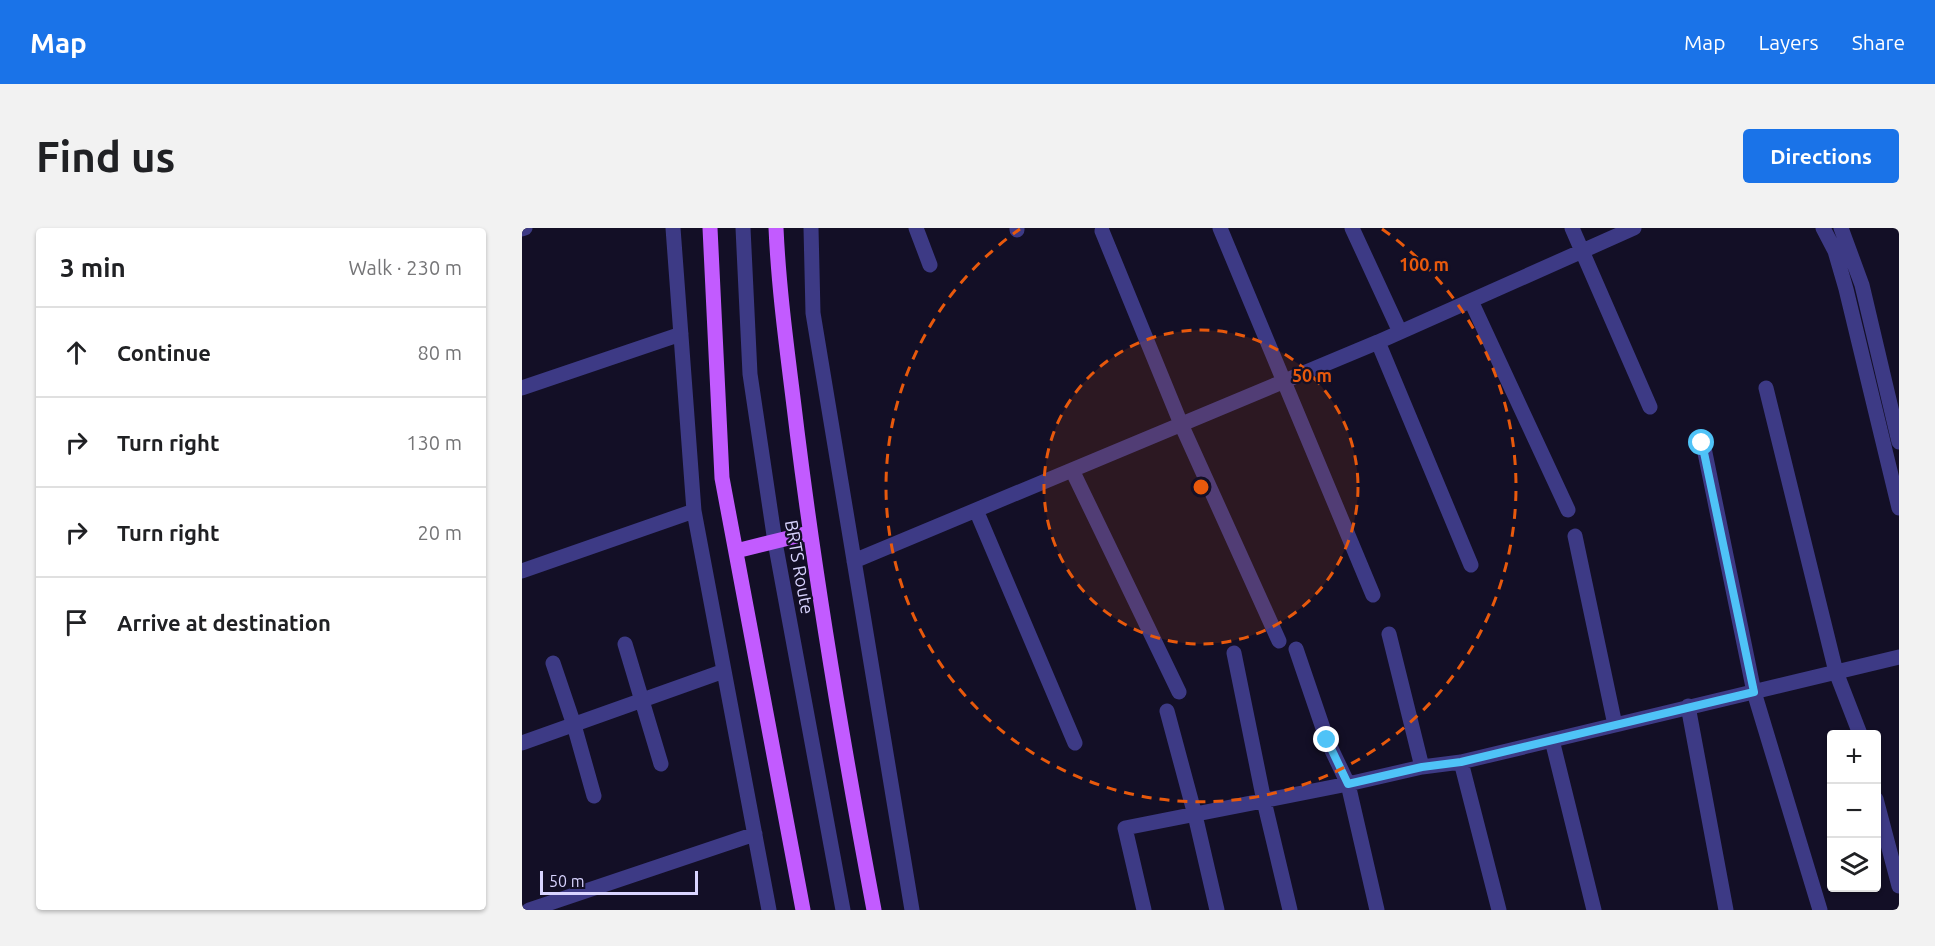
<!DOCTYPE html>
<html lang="en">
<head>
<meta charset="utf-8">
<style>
  :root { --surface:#fff; --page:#f2f2f2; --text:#202124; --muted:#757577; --line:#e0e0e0; --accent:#1a73e8 }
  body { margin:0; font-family:Ubuntu,sans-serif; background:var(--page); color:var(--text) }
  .controls { position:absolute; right:18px; bottom:18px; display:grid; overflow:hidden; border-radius:6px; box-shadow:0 2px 4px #0004 }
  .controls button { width:54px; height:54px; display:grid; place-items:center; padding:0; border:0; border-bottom:2px solid var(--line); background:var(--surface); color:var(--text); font:30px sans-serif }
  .scale { position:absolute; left:18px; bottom:15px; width:158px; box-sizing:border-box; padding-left:6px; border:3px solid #d9d4ff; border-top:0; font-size:16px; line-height:21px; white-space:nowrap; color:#d9d4ff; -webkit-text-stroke:4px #130f26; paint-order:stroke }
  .stop { position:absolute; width:18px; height:18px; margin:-14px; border:4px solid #4fc3f7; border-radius:50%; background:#fff }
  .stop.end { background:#4fc3f7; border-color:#fff; box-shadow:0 2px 6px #0008 }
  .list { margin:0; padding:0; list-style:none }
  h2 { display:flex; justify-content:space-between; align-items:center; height:78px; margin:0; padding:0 24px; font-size:26px }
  h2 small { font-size:20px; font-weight:400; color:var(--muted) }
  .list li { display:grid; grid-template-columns:39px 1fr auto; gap:18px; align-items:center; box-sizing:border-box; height:90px; padding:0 24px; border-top:2px solid var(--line) }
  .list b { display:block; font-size:22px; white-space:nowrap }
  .list em { font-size:20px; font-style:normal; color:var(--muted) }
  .icon { flex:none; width:33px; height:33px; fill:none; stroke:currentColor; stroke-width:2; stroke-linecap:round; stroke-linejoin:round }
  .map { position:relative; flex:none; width:1377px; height:682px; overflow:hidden; border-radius:6px }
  header { display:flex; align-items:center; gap:36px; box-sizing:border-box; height:84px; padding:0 30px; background:var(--accent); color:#fff }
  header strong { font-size:28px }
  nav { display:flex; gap:33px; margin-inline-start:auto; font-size:21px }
  .intro { display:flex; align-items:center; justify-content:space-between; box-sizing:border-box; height:144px; padding:0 36px }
  h1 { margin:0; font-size:42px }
  .button { padding:15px 27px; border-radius:6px; background:var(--accent); color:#fff; font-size:21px; font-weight:700 }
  main { display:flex; gap:36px; padding:0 36px }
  aside { flex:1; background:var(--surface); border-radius:6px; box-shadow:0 2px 4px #0004 }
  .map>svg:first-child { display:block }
</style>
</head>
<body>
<header>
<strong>Map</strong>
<nav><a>Map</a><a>Layers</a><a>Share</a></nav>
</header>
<div class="intro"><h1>Find us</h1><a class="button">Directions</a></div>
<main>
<aside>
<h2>3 min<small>Walk · 230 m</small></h2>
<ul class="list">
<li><svg class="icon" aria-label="ahead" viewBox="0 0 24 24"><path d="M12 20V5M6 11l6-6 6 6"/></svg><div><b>Continue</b></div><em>80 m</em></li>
<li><svg class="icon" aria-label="right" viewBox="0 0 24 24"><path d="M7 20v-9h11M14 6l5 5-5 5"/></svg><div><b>Turn right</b></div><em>130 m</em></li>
<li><svg class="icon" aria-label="right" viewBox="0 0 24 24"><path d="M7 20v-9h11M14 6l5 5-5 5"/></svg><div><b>Turn right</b></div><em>20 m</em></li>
<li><svg class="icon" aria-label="arrive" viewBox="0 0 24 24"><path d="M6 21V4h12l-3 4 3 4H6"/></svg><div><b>Arrive at destination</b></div></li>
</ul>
</aside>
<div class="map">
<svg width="1377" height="682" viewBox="0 0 1377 682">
  <rect width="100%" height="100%" fill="#130f26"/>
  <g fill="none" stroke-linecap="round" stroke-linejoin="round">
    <path stroke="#3d3a85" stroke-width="15" d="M 151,0 L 172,283 L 247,682
      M 221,0 L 228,146 L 253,314 L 321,682
      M 289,0 L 291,85 L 390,682
      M 394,0 L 408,37
      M 495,0 L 495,2
      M 698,0 L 851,367
      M 830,0 L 878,104
      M 1050,0 L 1128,179
      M 1301,0 L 1313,23 L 1324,61 L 1377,280
      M 1319,0 L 1340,57 L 1377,214
      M 0,1 L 3,0
      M 580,3 L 659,196 L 757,413
      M 949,73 L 1046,282
      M 856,114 L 949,337
      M 0,160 L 159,106
      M 1244,160 L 1314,444 L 1338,506
      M 1181,215 L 1232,464 L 1298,682
      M 550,242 L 657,464
      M 454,282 L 553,515
      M 1053,308 L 1093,497
      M 332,333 L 856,114 L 1112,0
      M 0,343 L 172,283
      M 867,406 L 900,539
      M 103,416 L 139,536
      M 774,421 L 805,512 L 826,556 L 855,682
      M 712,425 L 742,573 L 768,682
      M 31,435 L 52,497 L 72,568
      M 1166,478 L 1204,682
      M 645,483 L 673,587 L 695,682
      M 1030,512 L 1072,682
      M 0,515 L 202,443
      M 939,534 L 977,682
      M 1354,571 L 1377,658
      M 7,682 L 233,606
      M 622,682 L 603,600 L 826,556 L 900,539 L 939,534 L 1377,429"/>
    <path stroke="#c25bff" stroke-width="15" d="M 188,0 L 200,250 L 281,682
      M 254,0 C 257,68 267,135 275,203 C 295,364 322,523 352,682
      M 214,323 L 287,305"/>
  </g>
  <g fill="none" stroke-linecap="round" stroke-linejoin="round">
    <path stroke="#4fc3f7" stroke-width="8" d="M 805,512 L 826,556 L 900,539 L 939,534 L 1232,464 L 1180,215"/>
  </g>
  <circle cx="679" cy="259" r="157" fill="#e8590c" fill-opacity=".12"/>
  <g fill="none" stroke="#e8590c" stroke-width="3" stroke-dasharray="10 8">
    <circle cx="679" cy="259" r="157"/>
    <path d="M860 1A315 315 0 1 1 498 1"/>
  </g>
  <g text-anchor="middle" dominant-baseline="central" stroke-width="4.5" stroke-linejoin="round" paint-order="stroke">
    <g font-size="18" fill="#d9d4ff" stroke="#130f26">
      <text transform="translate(278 339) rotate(80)">BRTS Route</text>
    </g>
  </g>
  <circle cx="679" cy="259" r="9" fill="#e8590c" stroke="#130f26" stroke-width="3"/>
  <g font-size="18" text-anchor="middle" font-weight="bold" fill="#e8590c" stroke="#130f26" stroke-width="4.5" stroke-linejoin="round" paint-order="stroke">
    <text x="902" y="43">100 m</text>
    <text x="790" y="154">50 m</text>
  </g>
</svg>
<div class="controls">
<button>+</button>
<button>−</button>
<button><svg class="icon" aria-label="layers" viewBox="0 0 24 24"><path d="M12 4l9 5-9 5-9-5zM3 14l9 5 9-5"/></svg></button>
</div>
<div class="scale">50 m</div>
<div class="stop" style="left:1180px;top:215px"></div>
<div class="stop end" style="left:805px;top:512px"></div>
</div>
</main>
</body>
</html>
